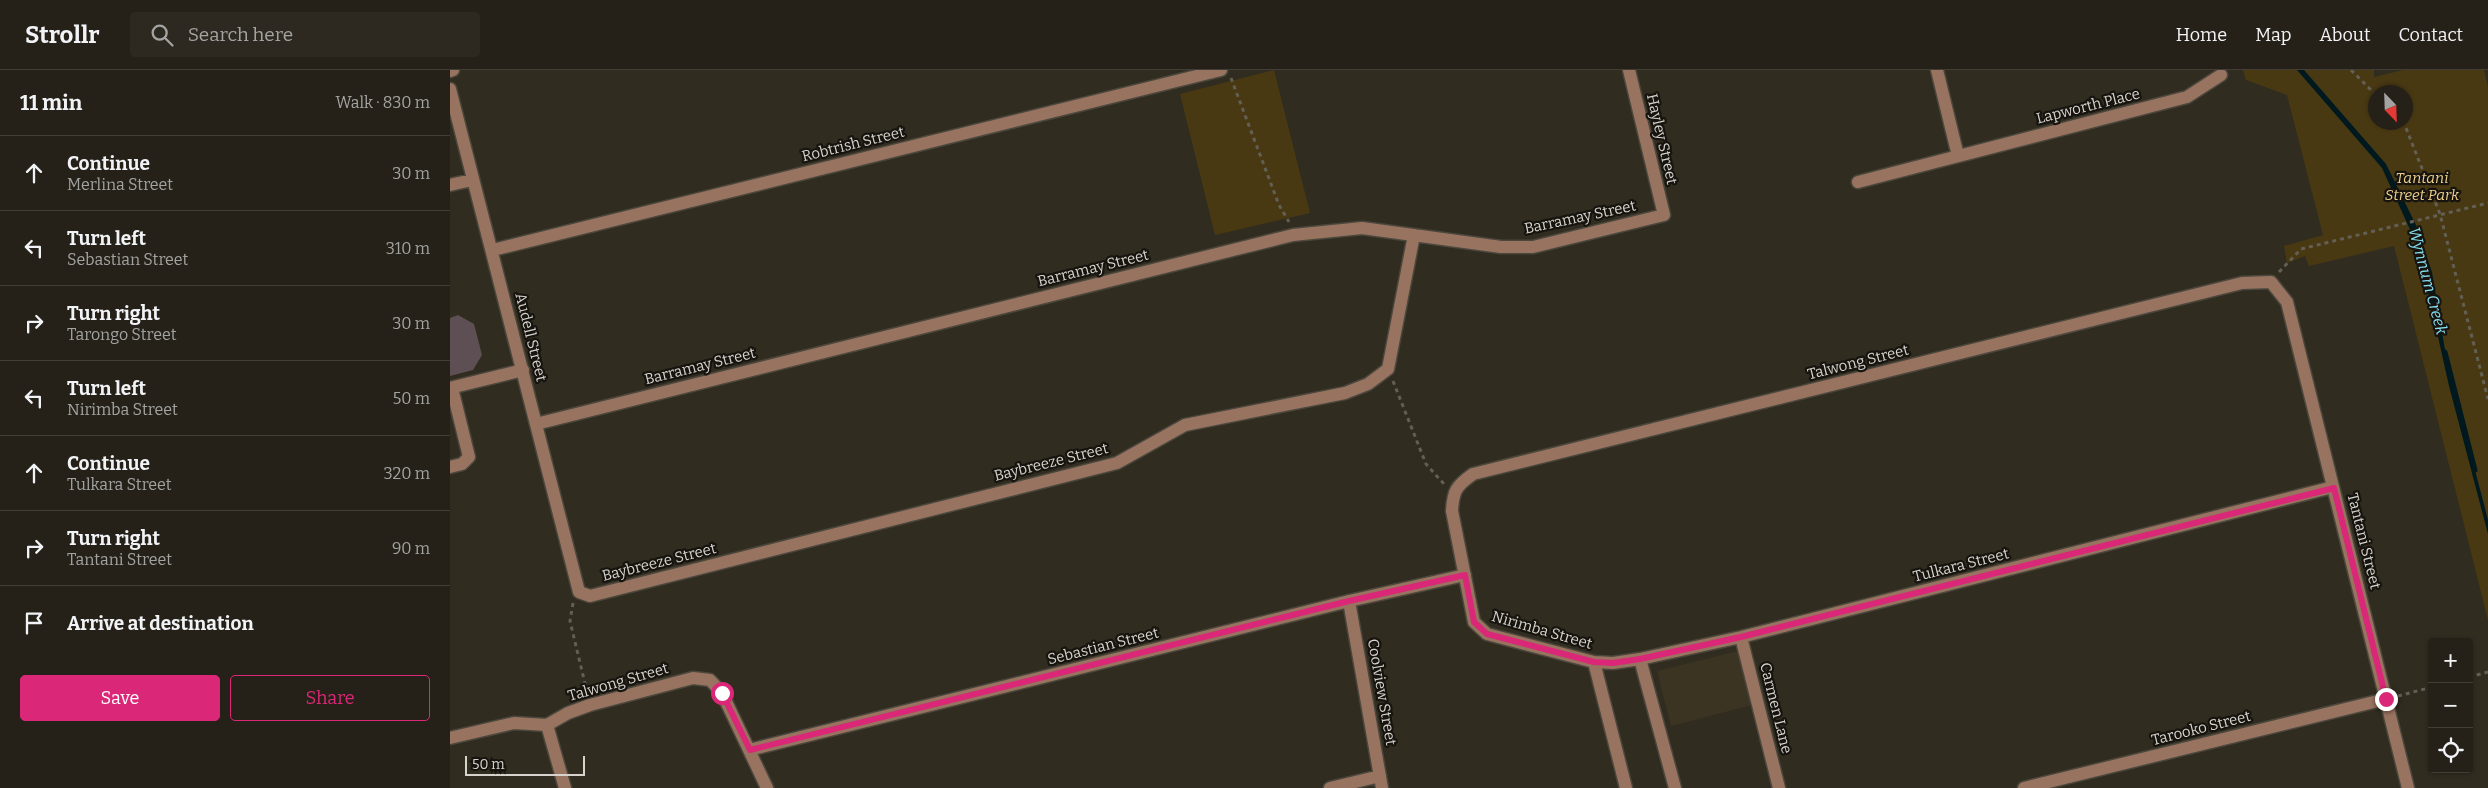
<!DOCTYPE html>
<html lang="en">
<head>
<meta charset="utf-8">
<style>
  :root { --surface:#252118; --page:#2d2921; --text:#f1f3f6; --muted:#a3a3a2; --line:#423e37; --accent:#db2777 }
  body { margin:0; font-family:Bitter,serif; background:var(--page); color:var(--text) }
  .controls { position:absolute; right:15px; bottom:15px; display:grid; overflow:hidden; border-radius:5px; box-shadow:0 1px 4px #0004 }
  .controls button { width:45px; height:45px; display:grid; place-items:center; padding:0; border:0; border-bottom:1px solid var(--line); background:var(--surface); color:var(--text); font:25px sans-serif }
  .compass { position:absolute; left:1918px; top:15px; width:45px; height:45px; border-radius:50%; background:var(--surface); box-shadow:0 1px 4px #0004; rotate:157deg }
  .scale { position:absolute; left:15px; bottom:12px; width:120px; box-sizing:border-box; padding-left:5px; border:2px solid #d6d3cc; border-top:0; font-size:14px; line-height:18px; white-space:nowrap; color:#d6d3cc; -webkit-text-stroke:4px #17140f; paint-order:stroke }
  .stop { position:absolute; width:15px; height:15px; margin:-11px; border:4px solid #db2777; border-radius:50%; background:#fff }
  .stop.end { background:#db2777; border-color:#fff; box-shadow:0 1px 5px #0008 }
  .list { margin:0; padding:0; list-style:none }
  h2 { display:flex; justify-content:space-between; align-items:center; height:65px; margin:0; padding:0 20px; font-size:21px }
  h2 small { font-size:16px; font-weight:400; color:var(--muted) }
  .list li { display:grid; grid-template-columns:32px 1fr auto; gap:15px; align-items:center; box-sizing:border-box; height:75px; padding:0 20px; border-top:1px solid var(--line) }
  .list b { display:block; font-size:19px; white-space:nowrap }
  .list p { margin:0; font-size:16px; white-space:nowrap; color:var(--muted) }
  .list em { font-size:16px; font-style:normal; color:var(--muted) }
  .actions { display:flex; gap:10px; padding:15px 20px }
  .actions a { flex:1; padding:11px 0; border:1px solid var(--accent); border-radius:5px; text-align:center; font-size:18px; color:var(--accent) }
  .actions .main { background:var(--accent); color:#fff }
  .icon { flex:none; width:28px; height:28px; fill:none; stroke:currentColor; stroke-width:2; stroke-linecap:round; stroke-linejoin:round }
  .map { position:relative; flex:none; width:2038px; height:718px; overflow:hidden }
  header { display:flex; align-items:center; gap:30px; box-sizing:border-box; height:70px; padding:0 25px; background:var(--surface); border-bottom:1px solid var(--line) }
  header strong { font-size:24px }
  nav { display:flex; gap:28px; margin-inline-start:auto; font-size:18px }
  .search { width:350px; height:45px; background:var(--page); display:flex; align-items:center; gap:12px; box-sizing:border-box; padding:0 18px; border-radius:5px; color:var(--muted); font-size:19px }
  main { display:flex }
  aside { flex:1; background:var(--surface) }
  .map>svg:first-child { display:block }
</style>
</head>
<body>
<header>
<strong>Strollr</strong>
<div class="search"><svg class="icon" aria-label="search" viewBox="0 0 24 24"><circle cx="10" cy="10" r="6"/><path d="M15 15l6 6"/></svg>Search here</div>
<nav><a>Home</a><a>Map</a><a>About</a><a>Contact</a></nav>
</header>
<main>
<aside>
<h2>11 min<small>Walk · 830 m</small></h2>
<ul class="list">
<li><svg class="icon" aria-label="ahead" viewBox="0 0 24 24"><path d="M12 20V5M6 11l6-6 6 6"/></svg><div><b>Continue</b><p>Merlina Street</p></div><em>30 m</em></li>
<li><svg class="icon" aria-label="left" viewBox="0 0 24 24"><path d="M17 20v-9H6M10 6l-5 5 5 5"/></svg><div><b>Turn left</b><p>Sebastian Street</p></div><em>310 m</em></li>
<li><svg class="icon" aria-label="right" viewBox="0 0 24 24"><path d="M7 20v-9h11M14 6l5 5-5 5"/></svg><div><b>Turn right</b><p>Tarongo Street</p></div><em>30 m</em></li>
<li><svg class="icon" aria-label="left" viewBox="0 0 24 24"><path d="M17 20v-9H6M10 6l-5 5 5 5"/></svg><div><b>Turn left</b><p>Nirimba Street</p></div><em>50 m</em></li>
<li><svg class="icon" aria-label="ahead" viewBox="0 0 24 24"><path d="M12 20V5M6 11l6-6 6 6"/></svg><div><b>Continue</b><p>Tulkara Street</p></div><em>320 m</em></li>
<li><svg class="icon" aria-label="right" viewBox="0 0 24 24"><path d="M7 20v-9h11M14 6l5 5-5 5"/></svg><div><b>Turn right</b><p>Tantani Street</p></div><em>90 m</em></li>
<li><svg class="icon" aria-label="arrive" viewBox="0 0 24 24"><path d="M6 21V4h12l-3 4 3 4H6"/></svg><div><b>Arrive at destination</b></div></li>
</ul>
<div class="actions"><a class="main">Save</a><a>Share</a></div>
</aside>
<div class="map">
<svg width="2038" height="718" viewBox="0 0 2038 718">
  <rect width="100%" height="100%" fill="#312c20"/>
  <path fill="#3c3423" d="M 1288,581 L 1302,635 L 1221,656 L 1207,601 Z"/>
  <path fill="#483913" fill-rule="evenodd" d="M 824,0 L 860,143 L 765,165 L 730,24 Z
    M 1793,0 L 1924,0 L 1924,7 L 1953,0 L 2034,0 L 2038,17 L 2038,550 L 1944,176 L 1859,196 L 1855,186 L 1837,193 L 1834,176 L 1873,165 L 1837,25 L 1796,10 ZM 1926,22 L 1956,22 L 1956,52 L 1926,52 Z"/>
  <path fill="#00191e" d="M 1847,0 L 1854,0 L 1936,94 L 1966,155 L 1982,202 L 1997,292 L 2038,450 L 2038,464 L 1999,316 L 1968,177 L 1932,98 Z"/>
  <g fill="none" stroke-linecap="round" stroke-linejoin="round">
    <path stroke="#00191e" stroke-width="5" d="M 1995,282 L 2025,400"/>
  </g>
  <path fill="#5d4f54" d="M 8,245 L 24,254 L 32,285 L 23,300 L 0,306 L 0,248 Z"/>
  <g fill="none" stroke-linecap="round" stroke-linejoin="round">
    <defs>
      <path id="minor" d="M 1487,0 L 1508,86
        M 0,1 L 3,0
        M 0,19 L 129,522 L 140,526 L 667,393 L 735,355 L 895,323 L 918,314 L 938,299 L 964,165
        M 1408,112 L 1737,27 L 1771,5
        M 0,115 L 22,110
        M 43,180 L 771,0
        M 0,318 L 73,300
        M 86,354 L 843,165 L 912,158 L 1051,177 L 1083,177 L 1214,145 L 1179,0
        M 0,397 L 12,394 L 19,387 L 2,318
        M 1883,417 L 1291,567 L 1190,589 L 1163,593 L 1144,592 L 1037,564 L 1024,552 L 1002,441 C 1003,421 1006,416 1023,404 L 1792,213 L 1821,212 L 1837,232 L 1958,718
        M 899,531 L 932,718
        M 1291,567 L 1329,718
        M 1190,589 L 1225,718
        M 1144,592 L 1176,718
        M 97,655 L 115,718
        M 0,668 L 64,653 L 97,655 L 118,643 L 140,635 L 243,608 L 260,610 L 272,623 L 317,718
        M 299,680 L 899,531 L 1015,505
        M 880,718 L 930,706
        M 1574,718 L 1936,629"/>
    </defs>
    <use href="#minor" stroke="#4b473c" stroke-width="15"/>
    <path stroke="#635f54" stroke-width="3" stroke-dasharray="4 4" stroke-linecap="butt" d="M 1901,0 L 1926,25
      M 781,8 L 829,135 L 839,152
      M 1951,52 L 1956,58 L 1990,144 L 2038,329
      M 1829,202 L 1851,179 L 2038,133
      M 943,311 L 976,394 L 994,414
      M 123,533 L 120,551 L 137,622
      M 2019,607 L 2038,602
      M 1948,626 L 1982,617"/>
    <use href="#minor" stroke="#987360" stroke-width="12"/>
  </g>
  <g fill="none" stroke-linecap="round" stroke-linejoin="round">
    <path stroke="#db2777" stroke-width="6" d="M 272,623 L 300,680 L 899,531 L 1015,505 L 1024,552 L 1037,564 L 1144,592 L 1163,593 L 1190,589 L 1291,567 L 1884,418 L 1936,629"/>
  </g>
  <g text-anchor="middle" dominant-baseline="central" stroke-width="4.5" stroke-linejoin="round" paint-order="stroke">
    <g font-size="15" fill="#d6d3cc" stroke="#17140f">
      <text transform="translate(1638 36) rotate(-14)">Lapworth Place</text>
      <text transform="translate(1212 69) rotate(77)">Hayley Street</text>
      <text transform="translate(403 74) rotate(-14)">Robtrish Street</text>
      <text transform="translate(1130 147) rotate(-12)">Barramay Street</text>
      <text transform="translate(643 198) rotate(-14)">Barramay Street</text>
      <text transform="translate(81 267) rotate(76)">Audell Street</text>
      <text transform="translate(1408 292) rotate(-14)">Talwong Street</text>
      <text transform="translate(250 296) rotate(-14)">Barramay Street</text>
      <text transform="translate(601 392) rotate(-14)">Baybreeze Street</text>
      <text transform="translate(1914 471) rotate(76)">Tantani Street</text>
      <text transform="translate(209 492) rotate(-14)">Baybreeze Street</text>
      <text transform="translate(1511 495) rotate(-14)">Tulkara Street</text>
      <text transform="translate(1092 560) rotate(16)">Nirimba Street</text>
      <text transform="translate(653 576) rotate(-14)">Sebastian Street</text>
      <text transform="translate(168 612) rotate(-16)">Talwong Street</text>
      <text transform="translate(932 622) rotate(80)">Coolview Street</text>
      <text transform="translate(1326 638) rotate(76)">Carmen Lane</text>
      <text transform="translate(1751 658) rotate(-14)">Tarooko Street</text>
    </g>
    <g font-size="15" font-style="italic" fill="#ebce8b" stroke="#17140f">
      <text x="1972" y="108">Tantani<tspan x="1972" dy="17">Street Park</tspan></text>
    </g>
    <g font-size="16" font-style="italic" fill="#85e1f2" stroke="#17140f">
      <text transform="translate(1978 211) rotate(75)">Wynnum Creek</text>
    </g>
  </g>
</svg>
<div class="controls">
<button>+</button>
<button>−</button>
<button><svg class="icon" aria-label="locate" viewBox="0 0 24 24"><circle cx="12" cy="12" r="6"/><path d="M12 2v4M12 18v4M2 12h4M18 12h4"/></svg></button>
</div>
<svg class="compass" viewBox="-18 -18 36 36"><path d="M0-13l5 13h-10z" fill="#e53935"/><path d="M0 13l5-13h-10z" fill="#a3a3a2"/></svg>
<div class="scale">50 m</div>
<div class="stop" style="left:272px;top:623px"></div>
<div class="stop end" style="left:1936px;top:629px"></div>
</div>
</main>
</body>
</html>
